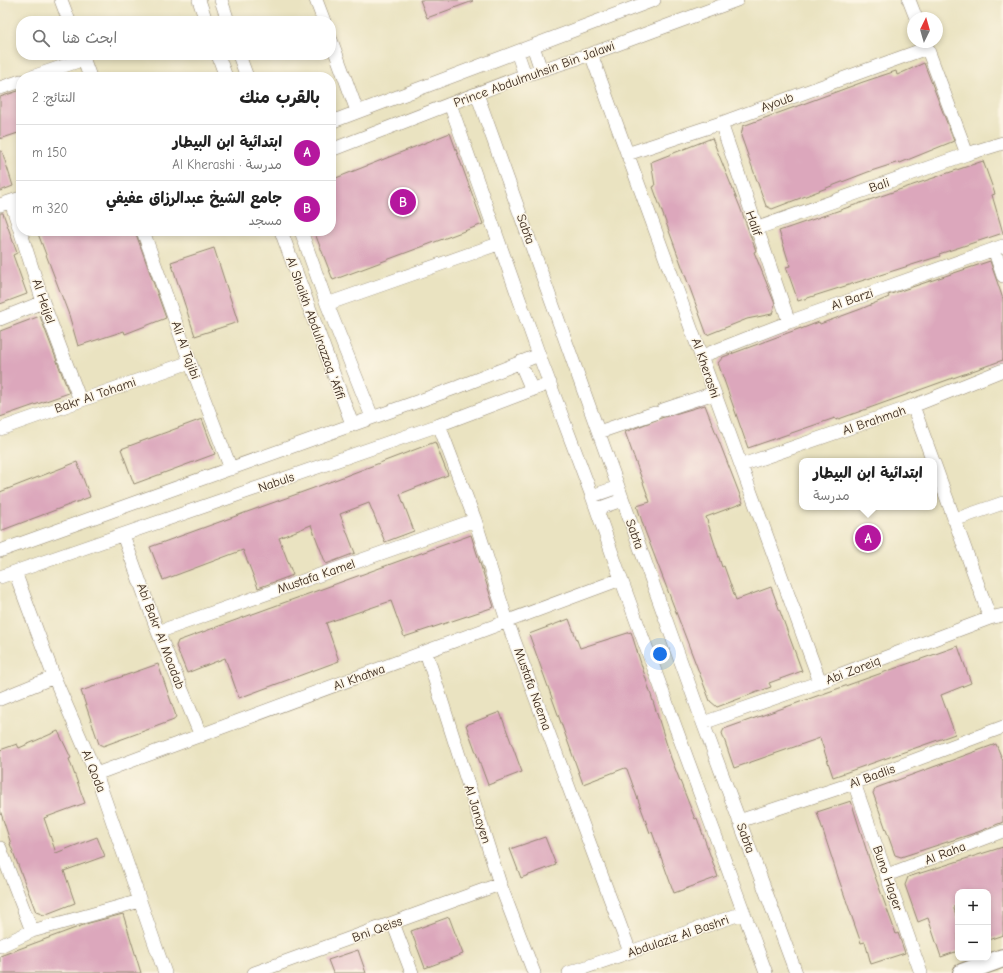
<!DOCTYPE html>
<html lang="ar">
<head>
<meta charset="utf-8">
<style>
  :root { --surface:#fff; --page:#f6f6f6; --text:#222; --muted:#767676; --line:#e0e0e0; --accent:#b5179e }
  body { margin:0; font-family:"Comic Neue","Playpen Sans Arabic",sans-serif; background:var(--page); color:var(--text); direction:rtl }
  .controls { position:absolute; right:12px; bottom:12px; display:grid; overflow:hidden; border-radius:8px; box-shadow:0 2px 6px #0003 }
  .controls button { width:36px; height:36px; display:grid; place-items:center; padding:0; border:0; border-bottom:1px solid var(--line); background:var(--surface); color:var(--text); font:20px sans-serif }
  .compass { position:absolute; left:907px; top:12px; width:36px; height:36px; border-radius:50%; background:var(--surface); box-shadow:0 2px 6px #0003; rotate:5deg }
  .you { position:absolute; left:660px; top:654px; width:14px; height:14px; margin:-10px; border:3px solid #fff; border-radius:50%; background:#1a73e8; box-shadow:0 0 0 6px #1a73e833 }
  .badge { display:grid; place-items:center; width:26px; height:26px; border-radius:50%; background:var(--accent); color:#fff; font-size:13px; font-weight:700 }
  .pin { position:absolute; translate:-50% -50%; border:2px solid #fff; box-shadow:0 1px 4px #0006 }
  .popup { position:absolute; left:799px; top:458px; width:138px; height:52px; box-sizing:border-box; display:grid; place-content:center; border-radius:8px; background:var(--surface); filter:drop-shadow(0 1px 3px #0005); font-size:13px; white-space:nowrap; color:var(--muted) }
  .popup b { font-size:15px; color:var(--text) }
  .popup::after { content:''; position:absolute; left:50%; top:100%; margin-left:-8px; border:8px solid transparent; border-top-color:var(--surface) }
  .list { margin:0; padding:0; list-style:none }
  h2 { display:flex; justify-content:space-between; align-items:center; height:52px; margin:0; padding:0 16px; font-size:17px }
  h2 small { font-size:13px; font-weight:400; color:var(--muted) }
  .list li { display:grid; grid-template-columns:26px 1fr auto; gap:12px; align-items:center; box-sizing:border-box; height:56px; padding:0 16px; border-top:1px solid var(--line) }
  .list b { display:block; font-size:15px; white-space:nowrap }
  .list p { margin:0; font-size:13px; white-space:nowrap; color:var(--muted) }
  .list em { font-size:13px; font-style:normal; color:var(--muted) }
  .icon { flex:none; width:22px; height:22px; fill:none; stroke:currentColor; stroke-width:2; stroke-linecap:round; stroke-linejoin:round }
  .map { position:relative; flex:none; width:1003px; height:973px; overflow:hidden; direction:ltr }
  .search { position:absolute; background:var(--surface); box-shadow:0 2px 6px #0003; left:16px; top:16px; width:320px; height:44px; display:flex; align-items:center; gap:10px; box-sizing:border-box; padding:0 14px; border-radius:16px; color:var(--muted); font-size:15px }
  .panel { position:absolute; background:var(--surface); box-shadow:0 2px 6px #0003; left:16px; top:72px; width:320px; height:164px; border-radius:16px; direction:rtl }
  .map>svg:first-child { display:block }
</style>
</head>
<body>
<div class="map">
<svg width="1003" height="973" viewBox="0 0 1003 973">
  <rect width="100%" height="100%" fill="#fcf5e5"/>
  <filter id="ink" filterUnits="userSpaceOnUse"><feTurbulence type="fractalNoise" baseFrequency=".025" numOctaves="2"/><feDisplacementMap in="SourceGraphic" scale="8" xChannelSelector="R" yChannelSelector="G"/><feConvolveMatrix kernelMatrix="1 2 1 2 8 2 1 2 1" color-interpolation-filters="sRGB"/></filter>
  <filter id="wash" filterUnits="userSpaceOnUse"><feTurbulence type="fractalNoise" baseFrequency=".012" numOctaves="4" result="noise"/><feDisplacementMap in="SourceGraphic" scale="16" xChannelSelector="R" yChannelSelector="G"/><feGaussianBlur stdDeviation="0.9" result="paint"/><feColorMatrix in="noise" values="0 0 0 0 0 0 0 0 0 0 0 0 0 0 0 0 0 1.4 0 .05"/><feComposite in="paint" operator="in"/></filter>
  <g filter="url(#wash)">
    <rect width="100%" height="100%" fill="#eae3c1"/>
    <g id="blocks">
      <path fill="#dca7bc" d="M 420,0 L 472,0 L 473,1 L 427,18 Z
        M 924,63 L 954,141 L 900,163 L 899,162 L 868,172 L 772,209 L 766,206 L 741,136 L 743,126 L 863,82 L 896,71 L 897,75 Z
        M 21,90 L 21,132 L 0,139 L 0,97 Z
        M 450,133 L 483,224 L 333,280 L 314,231 L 331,231 L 331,180 Z
        M 712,138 L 740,207 L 756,251 L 754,252 L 775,304 L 772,314 L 747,319 L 707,335 L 653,187 L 655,186 L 651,162 Z
        M 0,151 L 2,151 L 13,186 L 0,191 Z
        M 983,161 L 995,194 L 992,195 L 1003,233 L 939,254 L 940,256 L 798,301 L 786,267 L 790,266 L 779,231 Z
        M 0,213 L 3,213 L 17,253 L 13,255 L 27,294 L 0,304 Z
        M 37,231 L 135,231 L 166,318 L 125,334 L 124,331 L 78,346 L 69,315 Z
        M 214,248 L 238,322 L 195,336 L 171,262 Z
        M 990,261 L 1003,299 L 1003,360 L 836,420 L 835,418 L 748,448 L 718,363 L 723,357 L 801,328 L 801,329 L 819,322 L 820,324 L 861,309 L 889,297 L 888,295 Z
        M 40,316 L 69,393 L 0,417 L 0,331 Z
        M 705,405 L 743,503 L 706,517 L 722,567 L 724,566 L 736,600 L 771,587 L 802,671 L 769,683 L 771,687 L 717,707 L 710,701 L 645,531 L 637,506 L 650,502 L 625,432 L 661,418 Z
        M 202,419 L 215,454 L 134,484 L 121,449 Z
        M 435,442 L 448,475 L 400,494 L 414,531 L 385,542 L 369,503 L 340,514 L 355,553 L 326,564 L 311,525 L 279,538 L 293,575 L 258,588 L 243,550 L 163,580 L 150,547 L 311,489 Z
        M 77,462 L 90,497 L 0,531 L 0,492 Z
        M 471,535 L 494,607 L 404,637 L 391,601 L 326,623 L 339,661 L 239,698 L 225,658 L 187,673 L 176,646 L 178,641 Z
        M 569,619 L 580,648 L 631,632 L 671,758 L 695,819 L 697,818 L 718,877 L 674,893 L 652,832 L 650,833 L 627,769 L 625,768 L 583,784 L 529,634 Z
        M 958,646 L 971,683 L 941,695 L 955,734 L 833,777 L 820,738 L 734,768 L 722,733 L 724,729 Z
        M 158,664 L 176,716 L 174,720 L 103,746 L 99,744 L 81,691 Z
        M 500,712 L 522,772 L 488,785 L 466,725 Z
        M 58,731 L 71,758 L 69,759 L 85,803 L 44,818 L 56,853 L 97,837 L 105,856 L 64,871 L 75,903 L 44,915 L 36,912 L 10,844 L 11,844 L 0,810 L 0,750 L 17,744 L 19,748 Z
        M 996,744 L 1003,761 L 1003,822 L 978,832 L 901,857 L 895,855 L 873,793 L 876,788 Z
        M 851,801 L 872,868 L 896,934 L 898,933 L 905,953 L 871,964 L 865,942 L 861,943 L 838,877 L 817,812 Z
        M 545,837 L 556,865 L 521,878 L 510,849 Z
        M 1003,847 L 1003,935 L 988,940 L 988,892 L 958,892 L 958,905 L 954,906 L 954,909 L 958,920 L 958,951 L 941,957 L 928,918 L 918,922 L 905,885 L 908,877 Z
        M 123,914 L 141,973 L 0,973 L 0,956 L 89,923 Z
        M 449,917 L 463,954 L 425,968 L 411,931 Z
        M 358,950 L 366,973 L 333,973 L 328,960 Z"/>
    </g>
  </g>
  <g filter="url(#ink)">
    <use href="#blocks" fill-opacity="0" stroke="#928670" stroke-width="1"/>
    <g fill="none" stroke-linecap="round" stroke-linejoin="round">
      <defs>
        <path id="street" d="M 61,0 L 69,21
          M 199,0 L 206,21
          M 221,0 L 228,21
          M 316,0 L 324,21
          M 909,0 L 916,18
          M 331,40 L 357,111
          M 925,42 L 967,154
          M 533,46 L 541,70
          M 517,52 L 525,75
          M 591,54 L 820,682
          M 82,55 L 90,77
          M 218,55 L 226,77
          M 239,55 L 247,77
          M 32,77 L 84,59
          M 0,88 L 21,81
          M 477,94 L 703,723 L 796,973
          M 450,104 L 539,355 L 592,496 L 621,579 L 766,973
          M 331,122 L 654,0
          M 721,123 L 789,322
          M 331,150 L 525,75 L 591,54 L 737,0
          M 627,154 L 721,123 L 927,48
          M 11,202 L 43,302 L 80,400
          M 0,205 L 21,198
          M 755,229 L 967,154 L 1003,143
          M 143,231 L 190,362 L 231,469
          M 281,231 L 352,424
          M 301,231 L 327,304 L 372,417
          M 994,249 L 1003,276
          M 327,304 L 498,244
          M 0,319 L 43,302
          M 702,356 L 789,322 L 1003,246
          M 520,362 L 532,390
          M 913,406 L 933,461
          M 663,410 L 714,393
          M 439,425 L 475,520 L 507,621 L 630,952
          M 0,429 L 190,362
          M 599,432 L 655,413
          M 934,463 L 990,618
          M 742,465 L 913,406 L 1003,370
          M 592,496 L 618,487
          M 597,509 L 622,500
          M 954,520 L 1003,503
          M 123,535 L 158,632 L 201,736
          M 0,551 L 458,387 L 539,355
          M 15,572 L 54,677 L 96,774 L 165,973
          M 0,577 L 439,425 L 550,383
          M 158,632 L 475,520
          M 426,652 L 500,884 L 534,973
          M 0,699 L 54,677
          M 703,723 L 820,682 L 990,618 L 1003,615
          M 96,774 L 621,579
          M 854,783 L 921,973
          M 739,821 L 854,783 L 1003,727
          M 0,848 L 32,931
          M 887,875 L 1003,831
          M 393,923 L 412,973
          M 0,946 L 32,931 L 140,901
          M 254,973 L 500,884
          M 569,973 L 743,913"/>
        <path id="secondary" d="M 962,973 L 1003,958"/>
      </defs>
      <use href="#street" stroke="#928670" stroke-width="14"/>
      <use href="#secondary" stroke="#928670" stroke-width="20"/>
      <use href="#street" stroke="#fff" stroke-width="13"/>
      <use href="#secondary" stroke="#fff" stroke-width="18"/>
    </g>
  </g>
  <g text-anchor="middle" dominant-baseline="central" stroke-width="3" stroke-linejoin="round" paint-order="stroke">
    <g font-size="13" fill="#3b2a1e" stroke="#fcf5e5">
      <text transform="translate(534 74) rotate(-20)">Prince Abdulmuhsin Bin Jalawi</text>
      <text transform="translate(777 102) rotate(-20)">Ayoub</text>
      <text transform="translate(879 185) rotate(-19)">Bali</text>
      <text transform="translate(754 223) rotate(71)">Halif</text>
      <text transform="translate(526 229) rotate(70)">Sabta</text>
      <text transform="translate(852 299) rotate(-19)">Al Barzi</text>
      <text transform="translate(44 301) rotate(71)">Al Heijel</text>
      <text transform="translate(316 328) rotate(70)">Al Shaikh Abdulrazzaq 'Afifi</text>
      <text transform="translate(186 350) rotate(70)">Ali Al Tajibi</text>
      <text transform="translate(706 368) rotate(71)">Al Kherashi</text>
      <text transform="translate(95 395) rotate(-19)">Bakr Al Tohami</text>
      <text transform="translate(874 420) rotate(-19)">Al Brahmah</text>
      <text transform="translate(276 482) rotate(-19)">Nabuls</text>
      <text transform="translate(635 534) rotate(70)">Sabta</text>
      <text transform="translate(316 576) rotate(-19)">Mustafa Kamel</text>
      <text transform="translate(161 636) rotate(69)">Abi Bakr Al Moadab</text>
      <text transform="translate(853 670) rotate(-21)">Abi Zoreiq</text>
      <text transform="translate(359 677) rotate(-20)">Al Khatwa</text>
      <text transform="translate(533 689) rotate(70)">Mustafa Naema</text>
      <text transform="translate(94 771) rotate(68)">Al Qoda</text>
      <text transform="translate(872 776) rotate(-20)">Al Badlis</text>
      <text transform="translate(478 814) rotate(72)">Al Janayen</text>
      <text transform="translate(746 838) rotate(70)">Sabta</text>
      <text transform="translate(945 853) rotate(-21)">Al Raha</text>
      <text transform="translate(888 878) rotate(71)">Buno Hager</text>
      <text transform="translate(377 929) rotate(-20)">Bni Qeiss</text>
      <text transform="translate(678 936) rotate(-19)">Abdulaziz Al Bashri</text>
    </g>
  </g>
</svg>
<div class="controls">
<button>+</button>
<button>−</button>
</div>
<svg class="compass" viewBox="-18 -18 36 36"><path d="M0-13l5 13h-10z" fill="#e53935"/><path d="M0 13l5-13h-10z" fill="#767676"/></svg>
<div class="you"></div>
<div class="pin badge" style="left:868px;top:538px">A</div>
<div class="popup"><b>ابتدائية ابن البيطار</b>مدرسة</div>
<div class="pin badge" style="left:403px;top:202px">B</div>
<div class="search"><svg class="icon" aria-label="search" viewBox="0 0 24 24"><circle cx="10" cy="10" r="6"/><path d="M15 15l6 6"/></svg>ابحث هنا</div>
<section class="panel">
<h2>بالقرب منك<small>النتائج: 2</small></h2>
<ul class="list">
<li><span class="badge">A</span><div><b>ابتدائية ابن البيطار</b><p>مدرسة · Al Kherashi</p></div><em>150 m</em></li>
<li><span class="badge">B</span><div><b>جامع الشيخ عبدالرزاق عفيفي</b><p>مسجد</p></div><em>320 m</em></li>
</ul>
</section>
</div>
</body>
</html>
